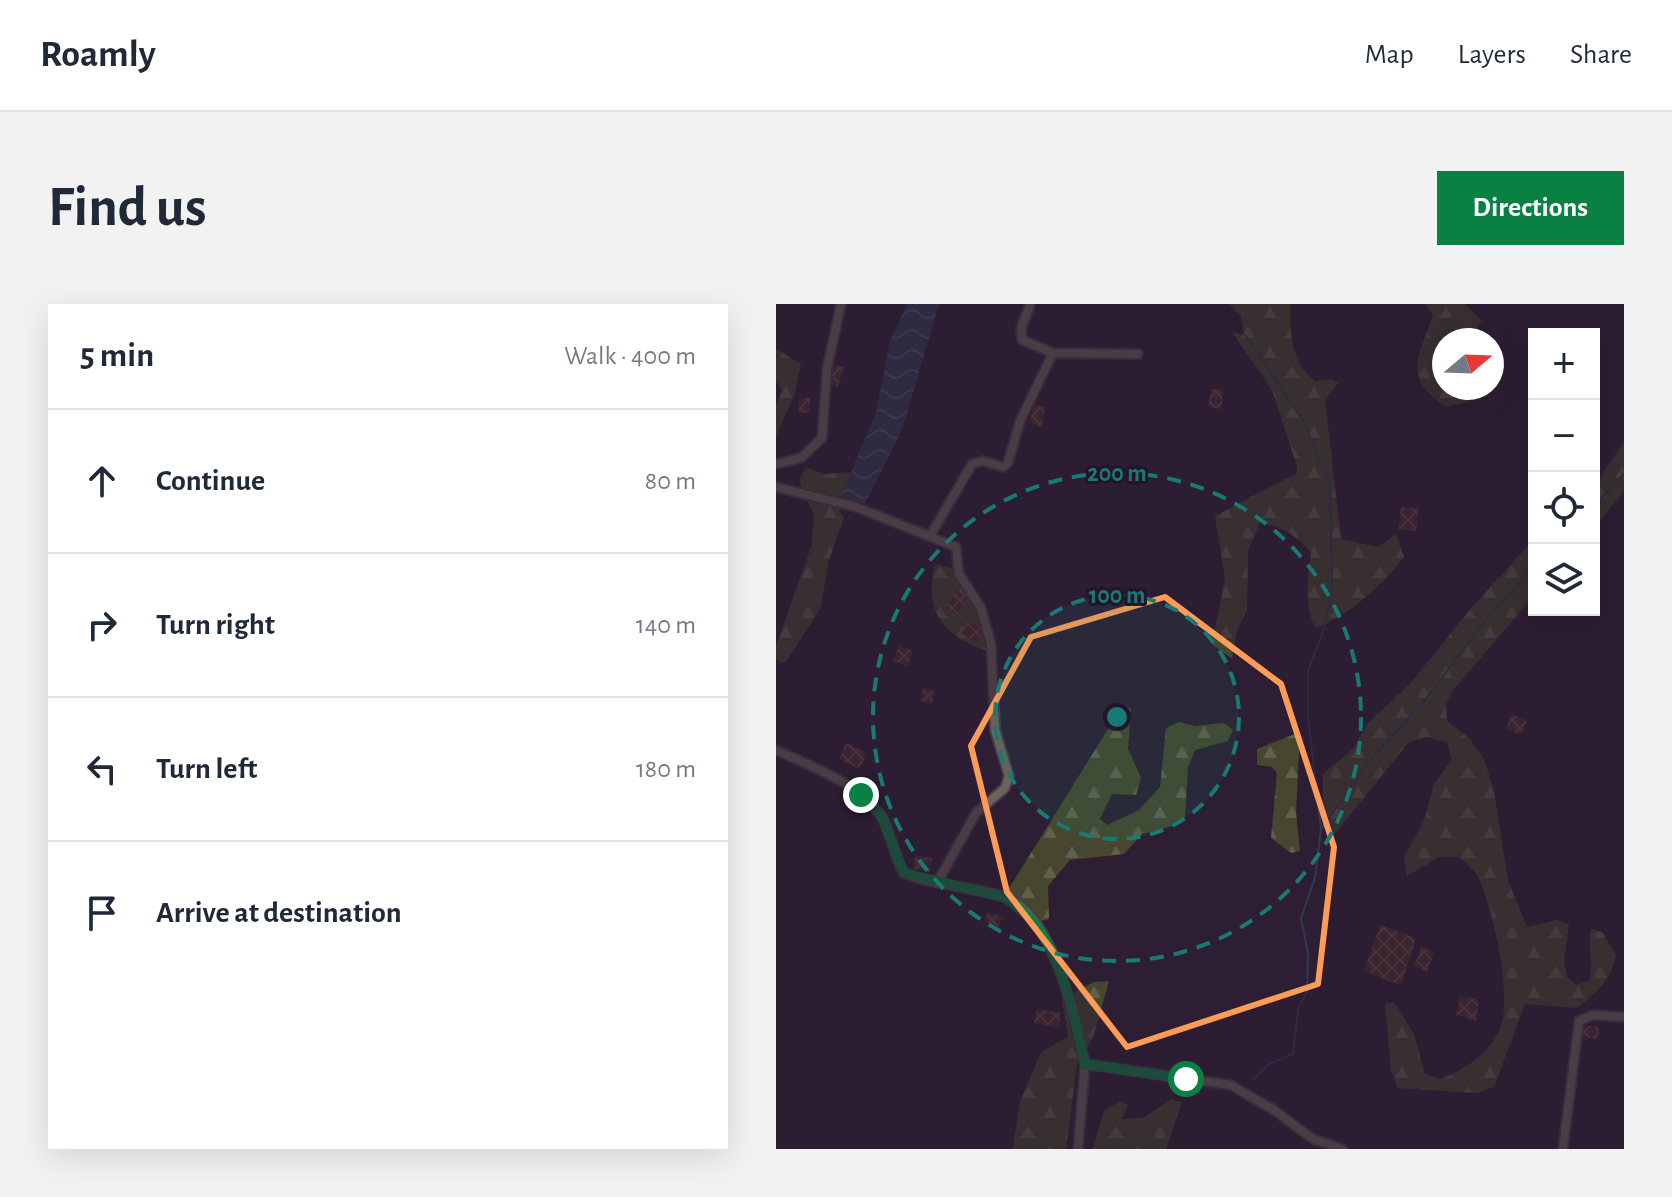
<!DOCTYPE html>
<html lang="en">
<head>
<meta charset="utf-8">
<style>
  :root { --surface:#fff; --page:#f2f2f3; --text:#1f2937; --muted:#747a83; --line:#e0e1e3; --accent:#0b8043 }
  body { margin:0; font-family:"Alegreya Sans",sans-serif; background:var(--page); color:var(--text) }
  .controls { position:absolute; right:24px; top:24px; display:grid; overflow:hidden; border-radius:0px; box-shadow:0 8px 32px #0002 }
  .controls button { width:72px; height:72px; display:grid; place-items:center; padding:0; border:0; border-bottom:2px solid var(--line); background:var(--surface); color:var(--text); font:40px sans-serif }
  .compass { position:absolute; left:656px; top:24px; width:72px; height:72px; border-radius:50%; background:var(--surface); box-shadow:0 8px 32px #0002; rotate:71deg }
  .stop { position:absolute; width:24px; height:24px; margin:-18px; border:6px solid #0b8043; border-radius:50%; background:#fff }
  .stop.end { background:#0b8043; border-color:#fff; box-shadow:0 2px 8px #0008 }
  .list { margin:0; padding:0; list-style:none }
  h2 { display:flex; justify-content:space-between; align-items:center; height:104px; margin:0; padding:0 32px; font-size:34px }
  h2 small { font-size:26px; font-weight:400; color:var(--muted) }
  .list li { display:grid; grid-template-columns:52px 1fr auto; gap:24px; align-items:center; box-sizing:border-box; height:144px; padding:0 32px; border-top:2px solid var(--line) }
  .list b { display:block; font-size:30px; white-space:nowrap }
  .list em { font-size:26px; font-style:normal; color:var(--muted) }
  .icon { flex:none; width:44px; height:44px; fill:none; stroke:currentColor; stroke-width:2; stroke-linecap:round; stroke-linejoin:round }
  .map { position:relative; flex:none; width:848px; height:845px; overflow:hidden; border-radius:0px }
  header { display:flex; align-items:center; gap:48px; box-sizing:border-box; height:112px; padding:0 40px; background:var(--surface); border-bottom:2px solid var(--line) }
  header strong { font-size:38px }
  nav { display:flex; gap:44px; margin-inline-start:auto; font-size:28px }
  .intro { display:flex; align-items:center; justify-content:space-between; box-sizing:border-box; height:192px; padding:0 48px }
  h1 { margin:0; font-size:56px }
  .button { padding:20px 36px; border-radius:0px; background:var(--accent); color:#fff; font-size:28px; font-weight:700 }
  main { display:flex; gap:48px; padding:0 48px }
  aside { flex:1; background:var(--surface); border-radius:0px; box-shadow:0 8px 32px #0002 }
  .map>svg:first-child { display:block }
</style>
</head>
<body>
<header>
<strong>Roamly</strong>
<nav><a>Map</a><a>Layers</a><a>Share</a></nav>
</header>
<div class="intro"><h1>Find us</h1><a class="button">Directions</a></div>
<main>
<aside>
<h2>5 min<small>Walk · 400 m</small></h2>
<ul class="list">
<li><svg class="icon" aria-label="ahead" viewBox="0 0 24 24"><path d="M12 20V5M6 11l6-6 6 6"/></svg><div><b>Continue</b></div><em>80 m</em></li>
<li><svg class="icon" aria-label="right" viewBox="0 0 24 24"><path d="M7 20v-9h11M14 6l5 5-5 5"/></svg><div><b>Turn right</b></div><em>140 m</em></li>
<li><svg class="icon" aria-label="left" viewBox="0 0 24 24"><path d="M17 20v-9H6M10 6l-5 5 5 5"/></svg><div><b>Turn left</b></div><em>180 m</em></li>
<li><svg class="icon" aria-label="arrive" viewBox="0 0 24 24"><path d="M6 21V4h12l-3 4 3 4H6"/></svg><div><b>Arrive at destination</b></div></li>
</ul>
</aside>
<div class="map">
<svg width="848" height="845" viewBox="0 0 848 845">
  <defs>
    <pattern id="forest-firs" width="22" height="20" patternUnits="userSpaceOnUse" patternTransform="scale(2)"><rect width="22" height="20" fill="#46472e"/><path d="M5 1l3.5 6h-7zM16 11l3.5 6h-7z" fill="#60604c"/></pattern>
    <pattern id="water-waves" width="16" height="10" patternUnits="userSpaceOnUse" patternTransform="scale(2)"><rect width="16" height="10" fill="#2e3a53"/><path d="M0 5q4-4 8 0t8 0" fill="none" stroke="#4c556b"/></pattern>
    <pattern id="building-cross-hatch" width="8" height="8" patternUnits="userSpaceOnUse" patternTransform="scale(2)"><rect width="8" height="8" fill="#4e2e2c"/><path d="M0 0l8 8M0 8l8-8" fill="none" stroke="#674b4a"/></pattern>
  </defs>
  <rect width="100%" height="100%" fill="#2d1e33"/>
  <path fill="url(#forest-firs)" d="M 453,0 L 515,0 C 513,29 515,58 539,77 L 556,75 L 562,79 L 549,96 L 565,235 L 602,243 L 620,230 L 628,253 C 603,284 577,308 540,324 C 527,302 532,273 535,248 C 522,233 504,220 484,219 L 472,246 L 471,305 L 461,326 L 456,355 L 436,340 L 449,275 L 439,212 L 521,169 L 521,162 L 496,86 L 456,28 L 468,31 L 465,12 Z
    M 650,0 L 689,0 L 706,17 L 691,34 L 668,36 L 668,84 L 687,84 L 693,98 L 670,103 C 624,72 644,52 657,11 Z
    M 0,45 L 25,60 L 19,89 L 0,132 L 0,101 L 6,86 L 0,77 Z
    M 848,138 L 848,187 L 818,224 L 818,182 Z
    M 30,164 L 48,170 L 75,168 L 63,207 L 68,214 L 53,256 L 45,303 L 10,358 L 4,359 L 0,355 L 0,342 L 36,241 L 38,212 L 23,176 Z
    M 758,235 L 756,294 L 677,386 L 670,400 L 671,417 L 694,435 L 708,455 L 718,487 L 732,577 L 751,623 L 782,616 L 793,620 L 788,657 L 791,673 L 801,681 L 813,677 C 819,658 811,645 815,625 L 826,628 L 840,651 C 836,675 820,689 801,704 L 749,700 L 718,783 L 700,789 L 622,784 L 615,766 L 609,700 L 618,698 L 638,730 L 649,770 L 664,775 C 687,767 708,753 721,731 C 740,702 717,605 703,575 C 698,565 690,559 682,553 L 663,553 L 631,572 L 628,554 L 649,514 L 658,480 L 676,455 L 671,438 L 650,433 L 632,439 L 558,531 L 547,502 L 547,470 L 577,445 L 591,420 L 634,380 L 692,308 Z
    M 159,260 L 179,265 L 205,317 L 211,347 C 168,331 147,309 159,260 Z
    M 347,401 L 355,405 L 352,445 L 365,474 L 360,491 L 336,490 L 324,515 L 331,521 L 363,506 L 384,483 L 390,424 L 403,418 L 419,422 L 448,419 L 457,426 L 452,437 L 419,446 L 412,463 L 409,513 L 400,521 L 366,530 L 348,550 L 294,556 L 272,582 L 273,615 L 253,620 L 225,597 Z
    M 524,428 L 520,508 L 524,547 L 515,549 L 495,534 L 501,469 L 496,463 L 481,461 L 481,445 Z
    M 333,677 L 318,731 L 301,761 L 290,845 L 237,845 L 244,798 L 265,748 L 292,733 L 286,694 L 318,678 Z
    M 395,795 L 406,798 L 390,845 L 317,845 L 328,807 L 344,797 L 352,801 L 346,815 L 367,814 Z"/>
  <path fill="url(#water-waves)" d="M 131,0 L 163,0 L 126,126 L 88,202 L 65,192 L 100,108 L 114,37 Z"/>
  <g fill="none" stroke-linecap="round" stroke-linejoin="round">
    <path stroke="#2e3a53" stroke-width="2" d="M 469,31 L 528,118 L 554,181 L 556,284 L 548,325 L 532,367 L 532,414 L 545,525 L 539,574 L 525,614 L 532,649 L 531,688 L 522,705 L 517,750 L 493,760 L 477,776
      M 818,202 L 848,170
      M 546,524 L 592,459 L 654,390 L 699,329 L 758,262"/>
  </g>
  <path fill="url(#building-cross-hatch)" d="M 58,61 L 68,64 L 62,83 L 52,80 Z
    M 435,85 L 447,86 L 446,105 L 432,103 Z
    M 23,94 L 34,94 L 34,109 L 23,109 Z
    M 258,101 L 269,103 L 266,123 L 253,119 Z
    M 625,203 L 642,204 L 640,227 L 623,225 Z
    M 180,286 L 191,293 L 181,311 L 169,304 Z
    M 189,317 L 207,324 L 201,338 L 184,331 Z
    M 123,341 L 137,347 L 132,363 L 117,357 Z
    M 147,384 L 159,387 L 156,400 L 144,397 Z
    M 736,410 L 751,417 L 745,431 L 730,424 Z
    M 70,439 L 91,449 L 84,465 L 63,455 Z
    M 139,551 L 156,554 L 154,568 L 137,565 Z
    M 211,609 L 227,612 L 221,627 L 221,620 L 219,623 L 208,616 Z
    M 604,621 L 640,634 L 625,682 L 588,667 Z
    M 645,643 L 658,648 L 651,668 L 638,662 Z
    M 684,692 L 703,696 L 700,717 L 680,711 Z
    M 261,705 L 284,709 L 283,723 L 258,719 Z
    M 804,721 L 823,723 L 822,735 L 803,733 Z"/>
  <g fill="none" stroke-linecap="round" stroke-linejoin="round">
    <defs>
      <path id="minor" d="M 254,1 L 245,24 L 246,36 L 277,49
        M 0,160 L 25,154 L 46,134 L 51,65 L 65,0
        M 0,183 L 80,203 L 180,243 L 183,270 L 205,304 L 215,340 L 219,426 L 233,472 L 229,484 L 200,509 L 161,579
        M 154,232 L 196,160 L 207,157 L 227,163 L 232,159 L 244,117 L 277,49 L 362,50
        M 0,446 C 34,462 83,479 105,512 C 116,529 117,552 128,569 C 160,583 197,582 229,593 C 278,611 299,715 309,760 L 455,781 L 498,806 L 537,835 L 566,845
        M 302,845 L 309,760
        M 787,845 L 803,717 L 817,711 L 848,713"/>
    </defs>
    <use href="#minor" stroke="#493a4f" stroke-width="12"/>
    <use href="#minor" stroke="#6b6358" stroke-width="8"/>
  </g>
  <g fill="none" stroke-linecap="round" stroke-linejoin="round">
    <path stroke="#0b8043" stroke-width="10" d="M 85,491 L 105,511 L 128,569 L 231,594 C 283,629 296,702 309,760 L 410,775"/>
  </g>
  <path d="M0 0H848V845H0ZM 389,293 L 505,380 L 558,543 L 542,680 L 351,743 L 231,588 L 195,442 L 255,333 Z" fill="#2d1e33" fill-opacity=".55" fill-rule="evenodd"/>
  <path fill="none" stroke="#fd9c56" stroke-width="6" stroke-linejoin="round" d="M 389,293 L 505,380 L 558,543 L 542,680 L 351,743 L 231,588 L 195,442 L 255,333 Z"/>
  <circle cx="341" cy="413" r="122" fill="#197a74" fill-opacity=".12"/>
  <g fill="none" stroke="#197a74" stroke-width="4" stroke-dasharray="14 10">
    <circle cx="341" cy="413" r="122"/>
    <circle cx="341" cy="413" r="244"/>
  </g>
  <circle cx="341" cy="413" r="12" fill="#197a74" stroke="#231429" stroke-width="4"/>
  <g font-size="24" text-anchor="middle" font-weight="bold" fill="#197a74" stroke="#231429" stroke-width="6" stroke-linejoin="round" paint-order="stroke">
    <text x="341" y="177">200 m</text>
    <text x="341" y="299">100 m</text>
  </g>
</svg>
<div class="controls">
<button>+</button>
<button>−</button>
<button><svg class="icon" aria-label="locate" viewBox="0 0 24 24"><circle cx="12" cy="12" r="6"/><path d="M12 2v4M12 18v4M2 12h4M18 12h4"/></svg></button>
<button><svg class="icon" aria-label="layers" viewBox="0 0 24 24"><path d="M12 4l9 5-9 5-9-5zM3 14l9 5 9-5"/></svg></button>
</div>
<svg class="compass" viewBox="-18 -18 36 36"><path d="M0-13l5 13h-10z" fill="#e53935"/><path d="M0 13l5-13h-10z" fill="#747a83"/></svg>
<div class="stop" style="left:410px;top:775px"></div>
<div class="stop end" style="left:85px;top:491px"></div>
</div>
</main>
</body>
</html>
